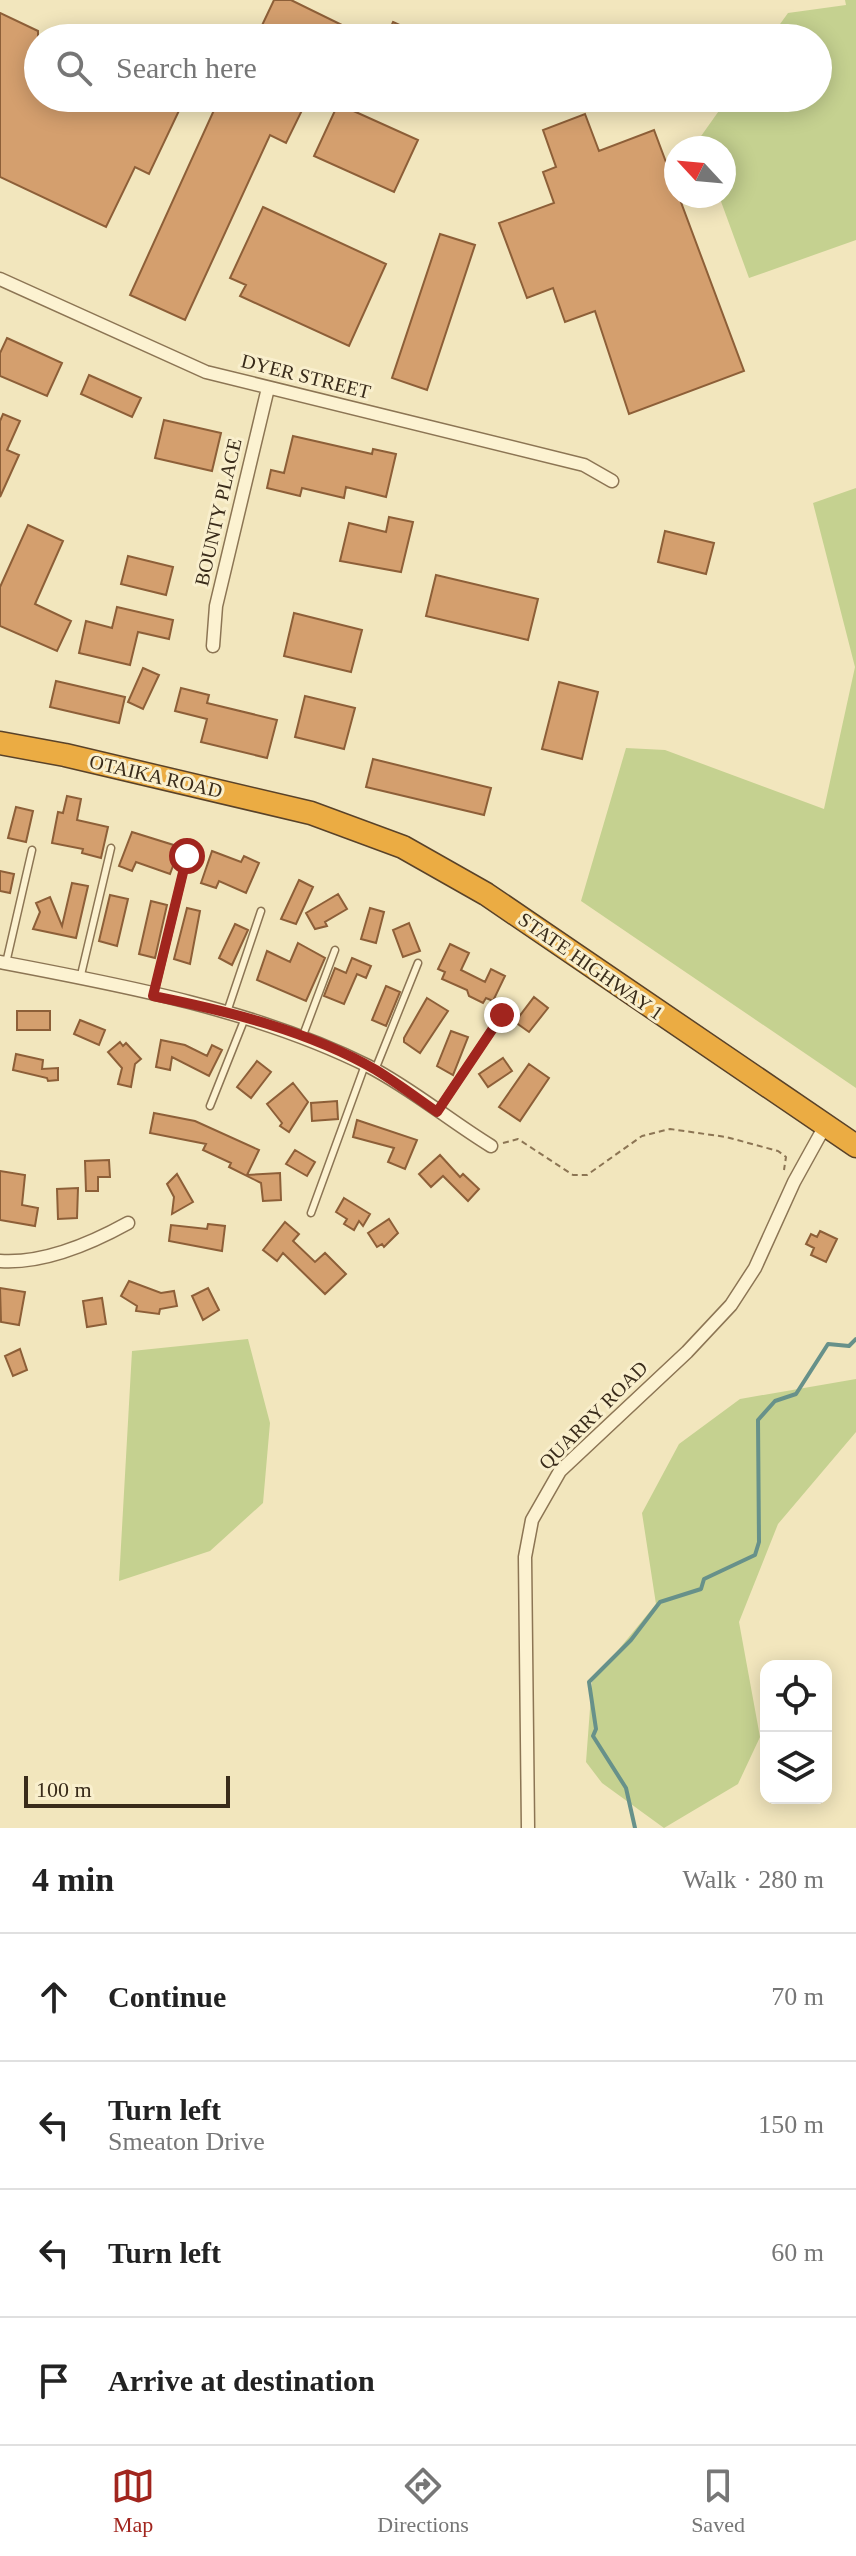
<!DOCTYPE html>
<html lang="en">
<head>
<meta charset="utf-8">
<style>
  :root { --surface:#fff; --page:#f6f6f6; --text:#222; --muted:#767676; --line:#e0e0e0; --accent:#a1251e }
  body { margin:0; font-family:Georgia,serif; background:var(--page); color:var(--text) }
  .controls { position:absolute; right:24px; bottom:24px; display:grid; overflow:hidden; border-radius:16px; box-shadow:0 4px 20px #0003 }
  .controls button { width:72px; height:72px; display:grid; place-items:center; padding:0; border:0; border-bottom:2px solid var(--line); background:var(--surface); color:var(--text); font:40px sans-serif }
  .compass { position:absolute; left:664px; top:136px; width:72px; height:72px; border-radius:50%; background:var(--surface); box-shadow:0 4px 20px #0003; rotate:296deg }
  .scale { position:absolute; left:24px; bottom:20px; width:206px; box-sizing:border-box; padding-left:8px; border:4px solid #392b1a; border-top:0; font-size:22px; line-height:28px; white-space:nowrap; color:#392b1a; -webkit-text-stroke:6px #f9efcd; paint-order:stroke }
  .stop { position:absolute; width:24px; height:24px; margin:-18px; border:6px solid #a1251e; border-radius:50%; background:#fff }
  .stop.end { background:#a1251e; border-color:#fff; box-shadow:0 2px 8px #0008 }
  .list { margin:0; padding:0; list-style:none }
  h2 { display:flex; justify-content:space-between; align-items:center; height:104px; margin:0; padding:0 32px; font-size:34px }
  h2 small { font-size:26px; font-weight:400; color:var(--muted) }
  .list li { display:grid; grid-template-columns:52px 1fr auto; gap:24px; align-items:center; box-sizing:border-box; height:128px; padding:0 32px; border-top:2px solid var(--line) }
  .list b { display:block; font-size:30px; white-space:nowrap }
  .list p { margin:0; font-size:26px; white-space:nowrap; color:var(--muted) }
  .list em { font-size:26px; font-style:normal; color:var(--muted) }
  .icon { flex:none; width:44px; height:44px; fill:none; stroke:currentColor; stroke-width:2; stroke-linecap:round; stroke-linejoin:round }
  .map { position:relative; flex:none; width:856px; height:1828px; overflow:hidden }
  .search { position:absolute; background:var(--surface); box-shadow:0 4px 20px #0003; left:24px; right:24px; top:24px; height:88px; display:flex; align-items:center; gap:20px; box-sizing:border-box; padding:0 28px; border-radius:44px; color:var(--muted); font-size:30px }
  .sheet { height:616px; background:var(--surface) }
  nav { display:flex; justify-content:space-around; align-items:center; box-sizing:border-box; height:112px; border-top:2px solid var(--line); background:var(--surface); font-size:22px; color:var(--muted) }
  nav a { display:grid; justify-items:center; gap:4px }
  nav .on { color:var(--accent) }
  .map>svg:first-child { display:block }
</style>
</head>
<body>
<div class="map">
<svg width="856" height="1828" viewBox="0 0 856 1828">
  <rect width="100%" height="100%" fill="#f2e6bd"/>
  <path fill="#c5d190" d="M 845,0 L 856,0 L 856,240 L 749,278 L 719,196 L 724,196 L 724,148 L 702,148 L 699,139 L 728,98 L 818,98 L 818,38 L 770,38 L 788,13 L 846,5 Z
    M 856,488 L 856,1088 L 581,901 L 626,748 L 665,750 L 824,809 L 855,667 L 813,503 Z
    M 248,1339 L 270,1423 L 263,1503 L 210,1551 L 119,1581 L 132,1351 Z
    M 856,1379 L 856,1432 L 778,1524 L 739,1622 L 760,1737 L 738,1784 L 664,1828 L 602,1783 L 586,1762 L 592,1682 L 656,1604 L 642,1513 L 679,1444 L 740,1399 Z"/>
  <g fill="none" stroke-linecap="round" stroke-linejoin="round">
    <path stroke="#67918a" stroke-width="4" d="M 635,1828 L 626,1788 L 593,1736 L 596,1729 L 589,1682 L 631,1640 L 660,1602 L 701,1589 L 704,1579 L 755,1555 L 759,1542 L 758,1420 L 775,1401 L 796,1394 L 828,1344 L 849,1346 L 856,1339"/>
  </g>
  <path fill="#d49f6e" stroke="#8d5f38" stroke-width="2" d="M 274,0 L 291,0 L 344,26 L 338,38 L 256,38 Z
    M 0,13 L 38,31 L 38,98 L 185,98 L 149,174 L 135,167 L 106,227 L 0,177 Z
    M 393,22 L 428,38 L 386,38 Z
    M 194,98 L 308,98 L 286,143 L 270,135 L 185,320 L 130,295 L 215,108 Z
    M 338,104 L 418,140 L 394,192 L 314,156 Z
    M 585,114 L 599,151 L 654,130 L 744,371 L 629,414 L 595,311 L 565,322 L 553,288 L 527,298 L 499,223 L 554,203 L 543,172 L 556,167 L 543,130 Z
    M 263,207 L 386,264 L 349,346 L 240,296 L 246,285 L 230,278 Z
    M 440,234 L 475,245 L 427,390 L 392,378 Z
    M 7,338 L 62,363 L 47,396 L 0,376 L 0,353 Z
    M 89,375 L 141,398 L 132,417 L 81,394 Z
    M 3,414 L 20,421 L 7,450 L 19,455 L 0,497 L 0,421 Z
    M 164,420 L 221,433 L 212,471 L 155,458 Z
    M 293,436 L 372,454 L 373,449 L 396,454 L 386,497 L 346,487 L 344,498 L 302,488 L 300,496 L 267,488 L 271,470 L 284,473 Z
    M 389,517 L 413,522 L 401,572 L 340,561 L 349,523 L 386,532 Z
    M 28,525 L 63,541 L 35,604 L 71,621 L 57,651 L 0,626 L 0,587 Z
    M 665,531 L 714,543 L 706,574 L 658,562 Z
    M 128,556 L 173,567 L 166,595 L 121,584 Z
    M 436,575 L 538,599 L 528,640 L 426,616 Z
    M 117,607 L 173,620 L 169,639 L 138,632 L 130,665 L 79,653 L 86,621 L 112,628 Z
    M 294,613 L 362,630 L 351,672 L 284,656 Z
    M 143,668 L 159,675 L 143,709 L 128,702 Z
    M 56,681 L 125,697 L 119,723 L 50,707 Z
    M 559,682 L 598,692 L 582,759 L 542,749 Z
    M 181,688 L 209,695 L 207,703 L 277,720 L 267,758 L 201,742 L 207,719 L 175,711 Z
    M 305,696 L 355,708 L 344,749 L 295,737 Z
    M 373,759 L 491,788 L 484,815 L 366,787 Z
    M 67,796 L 81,799 L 77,820 L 108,827 L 101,858 L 82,853 L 83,849 L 52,843 L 58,812 L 63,813 Z
    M 16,807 L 33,811 L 26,842 L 8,838 Z
    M 132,832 L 180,847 L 170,874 L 136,862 L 132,871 L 119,866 Z
    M 212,851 L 241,862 L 244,856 L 259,863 L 246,893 L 219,881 L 216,888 L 201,883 Z
    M 0,871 L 14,874 L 10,893 L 0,891 Z
    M 299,880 L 313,887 L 296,924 L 281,919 Z
    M 72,883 L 88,886 L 76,938 L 33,929 L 40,912 L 36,903 L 50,897 L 62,926 Z
    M 338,894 L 347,909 L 325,922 L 327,926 L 315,929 L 306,913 Z
    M 110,895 L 128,899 L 117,946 L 99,941 Z
    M 151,901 L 167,905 L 155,958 L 139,954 Z
    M 187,908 L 200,911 L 190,964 L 174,959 Z
    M 370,908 L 384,912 L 376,943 L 361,939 Z
    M 409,923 L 420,951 L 403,957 L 393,930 Z
    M 235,924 L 248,930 L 232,965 L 219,958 Z
    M 298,943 L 325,958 L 306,1001 L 257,980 L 267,951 L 290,962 Z
    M 450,944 L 469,953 L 461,970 L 485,982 L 491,969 L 505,976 L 493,1001 L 486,998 L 483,1003 L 469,996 L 467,990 L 442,979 L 445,972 L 438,969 Z
    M 352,958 L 371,966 L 366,978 L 357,974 L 344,1004 L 324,996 L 335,968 L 346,973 Z
    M 386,986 L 400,992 L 386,1026 L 372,1020 Z
    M 534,997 L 548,1008 L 529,1032 L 515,1022 Z
    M 427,998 L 448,1011 L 420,1053 L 404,1042 L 404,1038 Z
    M 17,1011 L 50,1011 L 50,1030 L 17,1030 Z
    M 80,1020 L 105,1030 L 99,1045 L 74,1034 Z
    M 451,1031 L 468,1037 L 453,1075 L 437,1066 Z
    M 161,1040 L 185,1045 L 207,1056 L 212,1045 L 222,1050 L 209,1076 L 172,1057 L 170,1070 L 156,1067 Z
    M 120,1042 L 123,1046 L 126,1043 L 141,1059 L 135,1064 L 131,1087 L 118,1084 L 122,1068 L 108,1052 Z
    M 16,1054 L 43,1060 L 42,1069 L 58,1068 L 58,1080 L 48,1081 L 47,1078 L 13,1070 Z
    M 503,1058 L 512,1071 L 488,1087 L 479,1074 Z
    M 257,1061 L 271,1072 L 251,1098 L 237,1087 Z
    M 529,1064 L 549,1078 L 520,1121 L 499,1107 Z
    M 293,1083 L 308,1102 L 289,1132 L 280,1126 L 282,1123 L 267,1104 Z
    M 337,1101 L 338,1119 L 312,1121 L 311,1103 Z
    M 154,1113 L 195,1121 L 259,1150 L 247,1175 L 280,1173 L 281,1200 L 263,1201 L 261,1183 L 229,1167 L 231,1163 L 203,1150 L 206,1144 L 150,1133 Z
    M 357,1120 L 417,1140 L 405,1169 L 388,1162 L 394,1148 L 353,1137 Z
    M 295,1150 L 315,1162 L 307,1176 L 286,1164 Z
    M 440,1155 L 460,1177 L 463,1174 L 479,1189 L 468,1201 L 443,1176 L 431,1187 L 419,1174 Z
    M 109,1160 L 110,1177 L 98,1177 L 98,1191 L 86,1191 L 85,1161 Z
    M 0,1171 L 25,1175 L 22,1205 L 38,1208 L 35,1226 L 0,1220 Z
    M 177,1174 L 193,1202 L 172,1214 L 174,1197 L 167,1184 Z
    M 78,1188 L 77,1218 L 58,1219 L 57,1189 Z
    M 344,1198 L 370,1214 L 363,1226 L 359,1221 L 354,1230 L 344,1224 L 347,1219 L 336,1212 Z
    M 389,1219 L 398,1233 L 384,1247 L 382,1244 L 377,1247 L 368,1233 Z
    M 285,1222 L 299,1234 L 293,1241 L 315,1262 L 325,1253 L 346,1274 L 325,1294 L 283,1253 L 277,1261 L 263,1250 Z
    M 208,1224 L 225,1226 L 222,1251 L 169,1241 L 171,1225 L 207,1229 Z
    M 820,1231 L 837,1239 L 826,1262 L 811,1255 L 814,1248 L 806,1244 L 811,1234 L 817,1237 Z
    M 129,1281 L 161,1293 L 174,1291 L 177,1306 L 160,1309 L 159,1314 L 136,1311 L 137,1306 L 121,1296 Z
    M 0,1288 L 25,1292 L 19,1325 L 1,1322 Z
    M 208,1288 L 219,1310 L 203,1320 L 192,1296 Z
    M 102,1298 L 106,1324 L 87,1327 L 83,1301 Z
    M 20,1349 L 27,1370 L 13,1376 L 5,1356 Z"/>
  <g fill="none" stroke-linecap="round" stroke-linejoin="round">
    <defs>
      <path id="lane" d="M 6,963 L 32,850
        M 80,979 L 111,848
        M 154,993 L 187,856
        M 227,1012 L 261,911
        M 302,1038 L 335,950
        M 375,1070 L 418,963
        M 210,1106 L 245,1018
        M 437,1112 L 502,1015
        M 311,1213 L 365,1065"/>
      <path id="street" d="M 0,279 L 206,372 L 584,465 L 612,481
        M 213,646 L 216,606 L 268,388
        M 0,962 C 122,985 256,1010 368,1066 C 411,1088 450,1121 491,1146
        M 0,1261 C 44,1264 90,1244 128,1223
        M 528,1828 L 525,1557 L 532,1520 L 560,1471 L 687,1352 L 731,1305 L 755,1268 L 794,1182 L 826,1124"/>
      <path id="highway" d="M 0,743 L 65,755 L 311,813 L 403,847 L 486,894 L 856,1146"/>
    </defs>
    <use href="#lane" stroke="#8c7554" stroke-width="9"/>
    <use href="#street" stroke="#8c7554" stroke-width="15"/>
    <use href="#highway" stroke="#594229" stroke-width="25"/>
    <path stroke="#8c7554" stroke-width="2" stroke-dasharray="6 4" stroke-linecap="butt" d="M 503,1143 L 518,1139 L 573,1175 L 587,1175 L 642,1136 L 670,1129 L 726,1137 L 778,1151 L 786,1157 L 784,1170"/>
    <use href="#lane" stroke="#fcf2d1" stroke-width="6"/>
    <use href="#street" stroke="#fcf2d1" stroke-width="12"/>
    <use href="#highway" stroke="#ebac43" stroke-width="22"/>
  </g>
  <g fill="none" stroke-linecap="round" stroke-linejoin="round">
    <path stroke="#a1251e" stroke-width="10" d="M 187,856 L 153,996 C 228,1011 309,1031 376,1070 C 397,1083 417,1098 437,1112 L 502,1015"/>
  </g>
  <g text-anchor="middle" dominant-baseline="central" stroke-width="6" stroke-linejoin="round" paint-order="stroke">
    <g font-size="20" fill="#392b1a" stroke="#f9efcd">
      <text transform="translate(306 376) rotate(14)">DYER STREET</text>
      <text transform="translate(218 512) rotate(-77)">BOUNTY PLACE</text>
      <text transform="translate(156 776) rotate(13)">OTAIKA ROAD</text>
      <text transform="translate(591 966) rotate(35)">STATE HIGHWAY 1</text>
      <text transform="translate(593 1415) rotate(-45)">QUARRY ROAD</text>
    </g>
  </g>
</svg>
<div class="controls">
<button><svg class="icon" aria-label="locate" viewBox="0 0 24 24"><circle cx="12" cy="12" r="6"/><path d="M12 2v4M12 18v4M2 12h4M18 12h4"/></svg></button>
<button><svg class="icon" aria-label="layers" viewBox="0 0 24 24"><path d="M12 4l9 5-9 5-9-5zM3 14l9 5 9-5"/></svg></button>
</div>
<svg class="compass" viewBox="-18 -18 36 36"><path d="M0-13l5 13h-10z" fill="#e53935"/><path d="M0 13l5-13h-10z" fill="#767676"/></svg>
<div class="scale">100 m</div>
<div class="stop" style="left:187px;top:856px"></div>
<div class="stop end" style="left:502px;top:1015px"></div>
<div class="search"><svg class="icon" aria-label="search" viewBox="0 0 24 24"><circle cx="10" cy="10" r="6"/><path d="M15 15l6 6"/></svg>Search here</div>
</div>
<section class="sheet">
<h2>4 min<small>Walk · 280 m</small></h2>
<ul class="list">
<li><svg class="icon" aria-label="ahead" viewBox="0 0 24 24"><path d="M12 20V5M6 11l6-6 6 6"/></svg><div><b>Continue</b></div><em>70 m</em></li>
<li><svg class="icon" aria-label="left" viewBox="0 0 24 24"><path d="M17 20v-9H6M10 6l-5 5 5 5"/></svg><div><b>Turn left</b><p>Smeaton Drive</p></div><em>150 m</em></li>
<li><svg class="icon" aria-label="left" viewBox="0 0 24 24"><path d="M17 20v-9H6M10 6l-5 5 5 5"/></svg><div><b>Turn left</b></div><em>60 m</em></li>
<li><svg class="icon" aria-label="arrive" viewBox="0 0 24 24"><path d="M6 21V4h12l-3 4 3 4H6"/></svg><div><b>Arrive at destination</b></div></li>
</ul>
</section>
<nav>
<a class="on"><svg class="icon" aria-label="map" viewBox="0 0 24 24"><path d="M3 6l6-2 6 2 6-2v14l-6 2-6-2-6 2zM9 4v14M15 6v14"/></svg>Map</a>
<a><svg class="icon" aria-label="directions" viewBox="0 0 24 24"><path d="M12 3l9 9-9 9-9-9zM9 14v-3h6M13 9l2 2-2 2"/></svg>Directions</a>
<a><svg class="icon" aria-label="saved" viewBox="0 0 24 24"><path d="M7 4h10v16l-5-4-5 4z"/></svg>Saved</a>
</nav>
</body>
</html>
